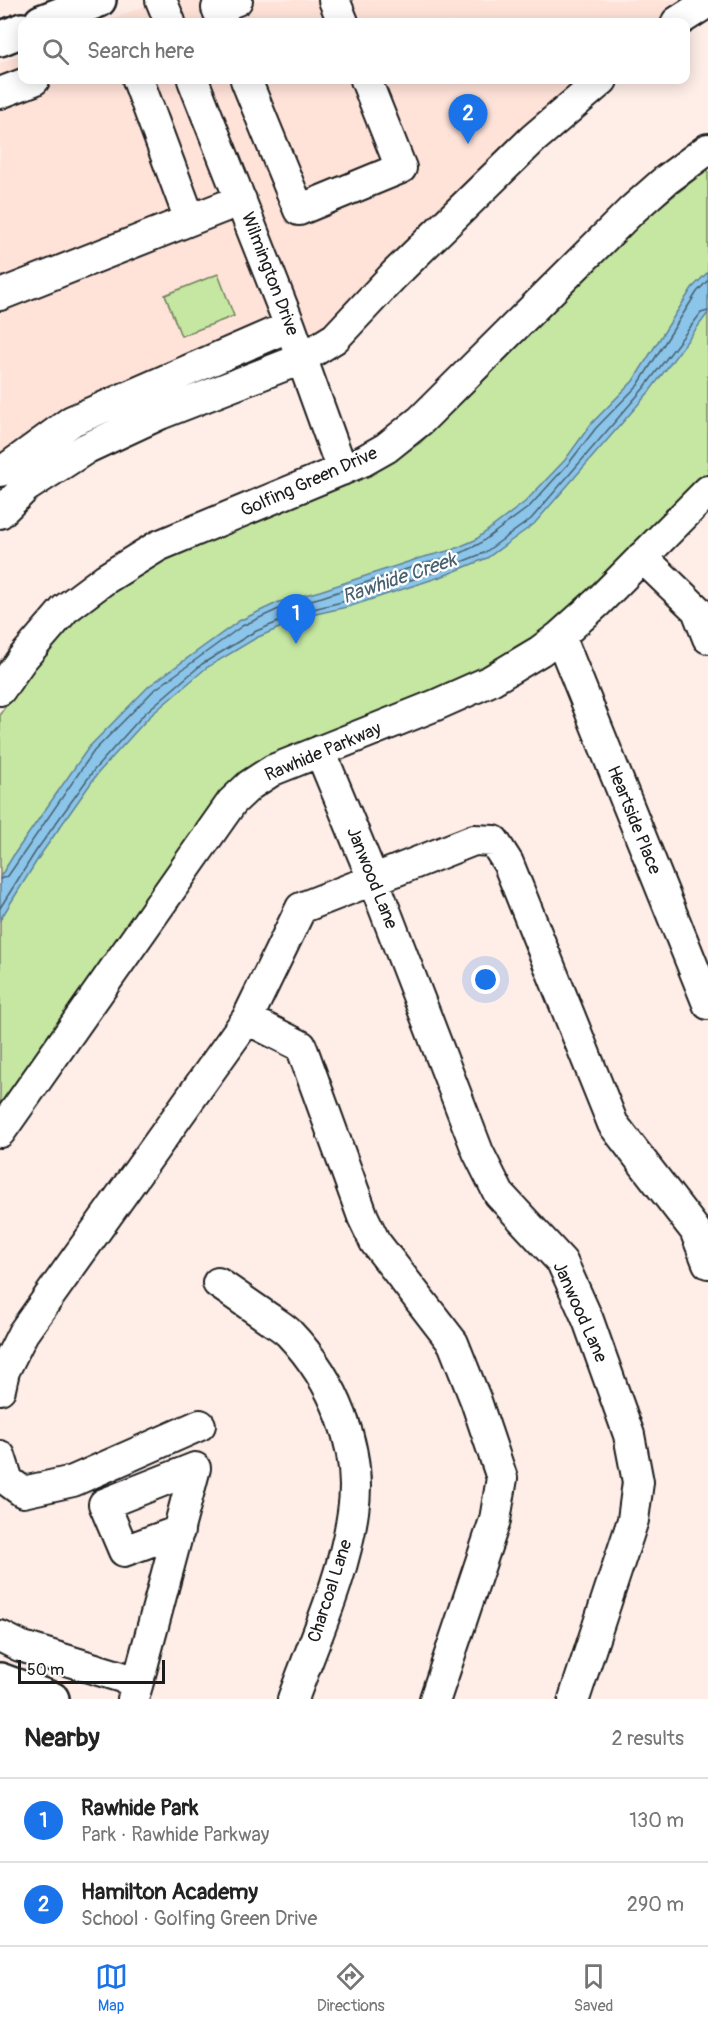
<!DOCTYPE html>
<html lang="en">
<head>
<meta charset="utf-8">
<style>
  :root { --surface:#fff; --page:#f6f6f6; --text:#222; --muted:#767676; --line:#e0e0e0; --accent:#1a73e8 }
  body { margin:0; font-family:Pangolin,sans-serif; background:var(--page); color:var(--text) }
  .scale { position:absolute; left:18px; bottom:15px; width:147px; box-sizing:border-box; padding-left:6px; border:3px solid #1c1c1c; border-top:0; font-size:16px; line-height:21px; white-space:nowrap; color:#1c1c1c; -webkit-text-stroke:4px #fff; paint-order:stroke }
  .you { position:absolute; left:486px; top:980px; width:21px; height:21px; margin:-15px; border:4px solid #fff; border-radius:50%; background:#1a73e8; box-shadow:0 0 0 9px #1a73e833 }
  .badge { display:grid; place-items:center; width:39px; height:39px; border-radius:50%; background:var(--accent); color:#fff; font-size:20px; font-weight:700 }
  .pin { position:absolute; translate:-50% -50px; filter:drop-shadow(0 2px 3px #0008) }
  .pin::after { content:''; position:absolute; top:32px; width:21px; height:18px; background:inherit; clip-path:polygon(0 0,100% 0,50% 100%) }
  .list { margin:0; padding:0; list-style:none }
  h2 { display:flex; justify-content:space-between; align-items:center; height:78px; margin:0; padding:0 24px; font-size:26px }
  h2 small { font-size:20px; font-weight:400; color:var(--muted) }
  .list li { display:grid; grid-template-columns:39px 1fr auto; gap:18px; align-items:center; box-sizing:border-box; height:84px; padding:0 24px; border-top:2px solid var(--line) }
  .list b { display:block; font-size:22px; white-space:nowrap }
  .list p { margin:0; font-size:20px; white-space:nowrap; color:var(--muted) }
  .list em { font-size:20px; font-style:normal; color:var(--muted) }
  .icon { flex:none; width:33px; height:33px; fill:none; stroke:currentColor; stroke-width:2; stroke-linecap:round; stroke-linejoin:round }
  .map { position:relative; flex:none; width:708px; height:1699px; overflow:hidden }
  .search { position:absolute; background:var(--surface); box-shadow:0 3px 15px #0003; left:18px; right:18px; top:18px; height:66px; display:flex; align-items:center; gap:15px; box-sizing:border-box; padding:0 21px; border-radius:12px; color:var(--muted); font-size:22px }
  .sheet { height:246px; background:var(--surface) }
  nav { display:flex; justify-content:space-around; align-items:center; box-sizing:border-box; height:84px; border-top:2px solid var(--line); background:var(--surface); font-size:16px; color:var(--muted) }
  nav a { display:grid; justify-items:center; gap:3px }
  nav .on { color:var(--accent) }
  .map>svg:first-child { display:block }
</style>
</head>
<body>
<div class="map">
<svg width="708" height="1699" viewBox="0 0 708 1699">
  <rect width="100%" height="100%" fill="#ffeee8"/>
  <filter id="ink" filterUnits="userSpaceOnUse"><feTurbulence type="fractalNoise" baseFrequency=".0167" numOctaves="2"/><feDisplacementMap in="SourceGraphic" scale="12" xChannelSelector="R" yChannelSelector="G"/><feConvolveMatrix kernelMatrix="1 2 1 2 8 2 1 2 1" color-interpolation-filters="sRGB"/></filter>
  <g filter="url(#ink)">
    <path fill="#ffe2d8" d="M 161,0 L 706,0 L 668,22 L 103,22 Z
      M 22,54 L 22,80 L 593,80 L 320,336 L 0,492 L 0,63 Z"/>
    <path fill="#c5e7a1" stroke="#70825e" stroke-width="1.5" d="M 708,169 L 708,484 L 559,632 L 265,770 L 0,1123 L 0,714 L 41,656 L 91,605 L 142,569 L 386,465 L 420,443 L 653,212 Z
      M 218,274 L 234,316 L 181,336 L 165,295 Z"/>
    <path fill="#8bc5ea" stroke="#5f8198" stroke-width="1.5" d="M 708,272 L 708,313 L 649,392 L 534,524 L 487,558 L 443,576 L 351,606 L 307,616 L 256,638 L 206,668 L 149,717 L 98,773 L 41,854 L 0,920 L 0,877 L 15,853 L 89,747 L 149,686 L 239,621 L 279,602 L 320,591 L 420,558 L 452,550 L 475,540 L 525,502 L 565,460 L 591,424 L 633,381 L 692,288 Z"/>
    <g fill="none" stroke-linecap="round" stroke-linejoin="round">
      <path stroke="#48606e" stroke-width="1.5" d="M 0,879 L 8,876 L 94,751 L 153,691 L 242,626 L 281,608 L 322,597 L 422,564 L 455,556 L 479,544 L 529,507 L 569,463 L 596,428 L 638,385 L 697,292 L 708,280
        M 0,908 L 36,851 L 94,770 L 145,713 L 202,664 L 254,632 L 305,611 L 350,600 L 441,570 L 484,553 L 531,519 L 644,388 L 701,313 L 708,311"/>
      <defs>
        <path id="minor" d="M 161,0 L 170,22
          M 334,0 L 343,22
          M 223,22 L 217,8 L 237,0
          M 677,22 L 708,2
          M 193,80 L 290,326 L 342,470
          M 246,80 L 299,210 L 401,168 L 366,80
          M 0,93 L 34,80
          M 190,220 L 241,200
          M 0,295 L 190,220 L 138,80
          M 0,471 L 6,469 L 72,421 L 290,326
          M 0,513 L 26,487 L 87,448 L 160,414 L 301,359 L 335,338 L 394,275 L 533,139 L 602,80
          M 642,557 L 697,610 L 708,638
          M 560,636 L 708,1004
          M 0,690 L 22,659 L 65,609 L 105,579 L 158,546 L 363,461 L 386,448 L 421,420 L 632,210 L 666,180 L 708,149
          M 320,751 L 373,879 L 478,1152 L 499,1194 L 562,1262 L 588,1320 L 629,1435 L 638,1482 L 633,1520 L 574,1699
          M 247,1019 L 301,1046 L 363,1217 L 375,1242 L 453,1343 L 476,1401 L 502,1478 L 495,1520 L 435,1699
          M 0,1132 L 232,802 L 250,785 L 273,770 L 436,705 L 490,681 L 540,651 L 560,636 L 598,602 L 708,491
          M 218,1283 C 234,1294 251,1306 267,1317 C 274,1322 283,1327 289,1333 C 333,1379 363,1448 353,1512 C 344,1577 315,1638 293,1699
          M 0,1389 L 4,1371 L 23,1333 L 247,1019 L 301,908 L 474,840 L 494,841 L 508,863 L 613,1124 L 695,1230 L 708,1263
          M 0,1456 L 8,1481 L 23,1492 L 73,1481 L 200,1425
          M 0,1636 L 20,1646 L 138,1682 L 133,1699
          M 138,1682 L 195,1468 L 104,1504 L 124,1551 L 179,1531"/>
        <path id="major" d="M 41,22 L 99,0
          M 0,39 L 22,30
          M 0,1680 L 52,1699"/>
      </defs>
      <use href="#minor" stroke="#1c1c1c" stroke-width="34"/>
      <use href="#major" stroke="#1c1c1c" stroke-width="38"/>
      <use href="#minor" stroke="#fff" stroke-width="30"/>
      <use href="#major" stroke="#fff" stroke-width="33"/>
    </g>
  </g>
  <g text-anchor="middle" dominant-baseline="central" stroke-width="4.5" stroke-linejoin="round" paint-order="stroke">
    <g font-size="18" fill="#1c1c1c" stroke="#fff">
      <text transform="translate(270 274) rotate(69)">Wilmington Drive</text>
      <text transform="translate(309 482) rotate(-24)">Golfing Green Drive</text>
      <text transform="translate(323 752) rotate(-23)">Rawhide Parkway</text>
      <text transform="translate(634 820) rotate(68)">Heartside Place</text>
      <text transform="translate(372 878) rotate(68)">Janwood Lane</text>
      <text transform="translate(580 1312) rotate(66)">Janwood Lane</text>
      <text transform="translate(330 1591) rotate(-72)">Charcoal Lane</text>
    </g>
    <g font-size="20" font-style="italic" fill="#48606e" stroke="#fff">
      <text transform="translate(399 578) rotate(-19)">Rawhide Creek</text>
    </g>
  </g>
</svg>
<div class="scale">50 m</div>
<div class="you"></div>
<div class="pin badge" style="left:296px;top:644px">1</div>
<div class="pin badge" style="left:468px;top:144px">2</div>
<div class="search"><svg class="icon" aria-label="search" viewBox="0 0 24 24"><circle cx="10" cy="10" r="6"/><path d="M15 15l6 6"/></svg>Search here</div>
</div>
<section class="sheet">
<h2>Nearby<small>2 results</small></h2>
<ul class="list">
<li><span class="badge">1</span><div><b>Rawhide Park</b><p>Park · Rawhide Parkway</p></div><em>130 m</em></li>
<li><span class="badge">2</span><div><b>Hamilton Academy</b><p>School · Golfing Green Drive</p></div><em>290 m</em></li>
</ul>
</section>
<nav>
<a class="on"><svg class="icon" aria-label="map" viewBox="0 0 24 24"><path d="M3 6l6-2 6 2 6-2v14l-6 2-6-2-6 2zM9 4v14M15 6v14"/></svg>Map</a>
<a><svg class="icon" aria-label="directions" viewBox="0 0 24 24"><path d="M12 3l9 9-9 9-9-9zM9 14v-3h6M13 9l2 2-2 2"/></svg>Directions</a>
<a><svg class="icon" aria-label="saved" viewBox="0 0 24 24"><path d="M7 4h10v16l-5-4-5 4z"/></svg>Saved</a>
</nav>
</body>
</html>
